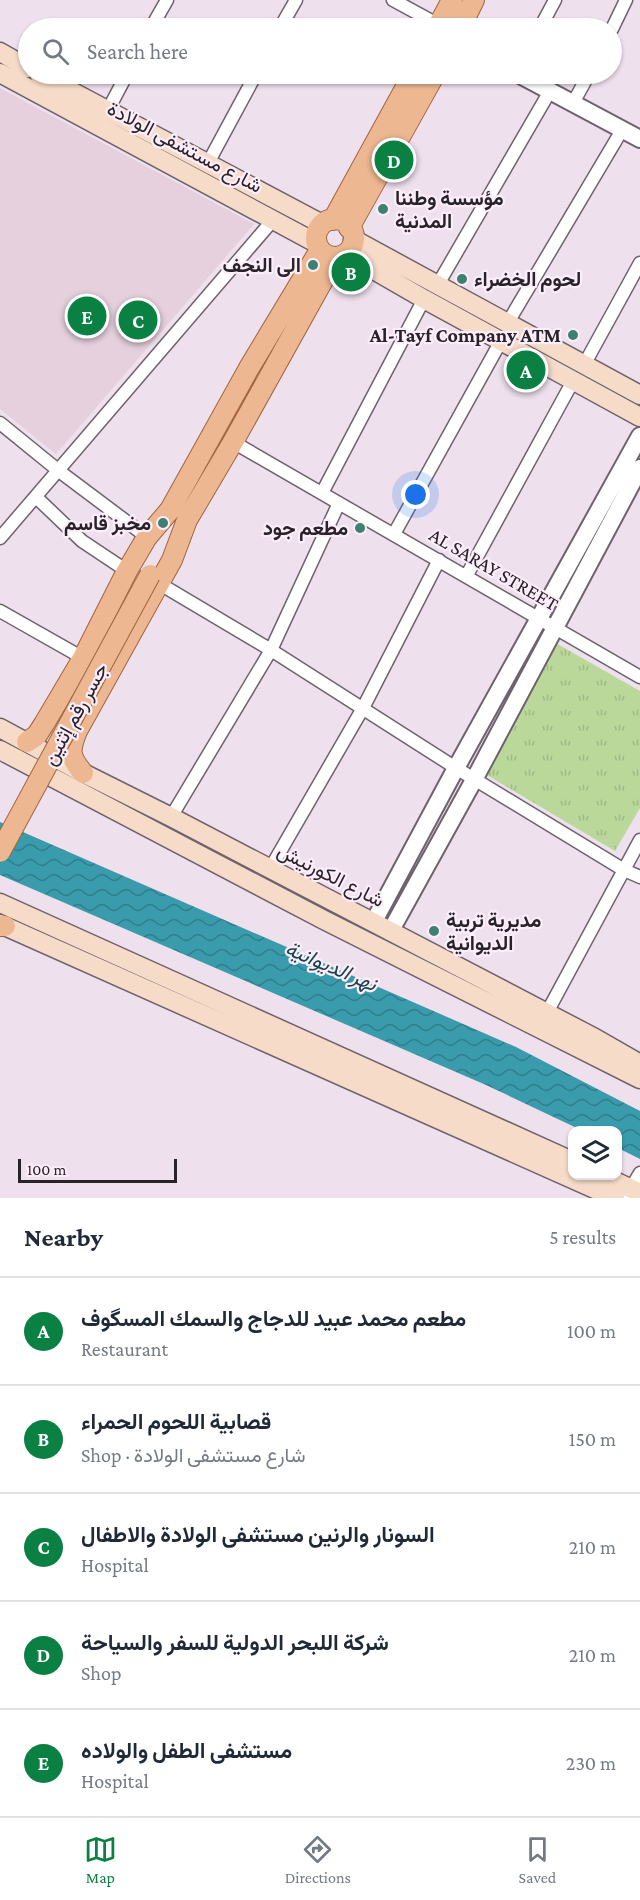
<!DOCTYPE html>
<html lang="en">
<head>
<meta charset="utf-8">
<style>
  :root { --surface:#fff; --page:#f6f6f7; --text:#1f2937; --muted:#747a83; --line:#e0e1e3; --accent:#0b8043 }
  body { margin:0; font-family:"Crimson Pro",Vazirmatn,serif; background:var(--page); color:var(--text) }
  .controls { position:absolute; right:18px; bottom:18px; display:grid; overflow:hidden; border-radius:12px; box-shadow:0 2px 4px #0004 }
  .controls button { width:54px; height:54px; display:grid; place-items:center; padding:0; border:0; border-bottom:2px solid var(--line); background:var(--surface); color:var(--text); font:30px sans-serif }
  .scale { position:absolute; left:18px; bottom:15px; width:159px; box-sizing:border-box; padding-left:6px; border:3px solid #282328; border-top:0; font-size:16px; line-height:21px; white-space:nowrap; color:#282328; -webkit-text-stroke:4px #fcedfa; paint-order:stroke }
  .you { position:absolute; left:416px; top:495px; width:21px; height:21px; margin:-15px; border:4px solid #fff; border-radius:50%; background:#1a73e8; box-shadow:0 0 0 9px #1a73e833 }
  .badge { display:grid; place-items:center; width:39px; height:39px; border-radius:50%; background:var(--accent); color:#fff; font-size:20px; font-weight:700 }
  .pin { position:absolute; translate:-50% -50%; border:3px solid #fff; box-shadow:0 2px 6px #0006 }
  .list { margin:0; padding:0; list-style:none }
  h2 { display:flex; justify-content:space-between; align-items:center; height:78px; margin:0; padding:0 24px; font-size:26px }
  h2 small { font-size:20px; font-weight:400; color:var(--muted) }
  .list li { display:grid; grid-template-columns:39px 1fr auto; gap:18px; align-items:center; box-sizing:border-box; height:108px; padding:0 24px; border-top:2px solid var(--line) }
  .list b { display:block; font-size:22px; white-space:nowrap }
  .list p { margin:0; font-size:20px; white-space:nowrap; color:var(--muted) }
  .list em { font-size:20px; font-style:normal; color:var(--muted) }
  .icon { flex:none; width:33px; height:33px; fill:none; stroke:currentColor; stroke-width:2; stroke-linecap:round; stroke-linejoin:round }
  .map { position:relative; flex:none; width:640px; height:1198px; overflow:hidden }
  .search { position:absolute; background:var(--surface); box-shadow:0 2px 4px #0004; left:18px; right:18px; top:18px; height:66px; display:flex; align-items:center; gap:15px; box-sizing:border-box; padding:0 21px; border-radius:33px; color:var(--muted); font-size:22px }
  .sheet { height:618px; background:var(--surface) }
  nav { display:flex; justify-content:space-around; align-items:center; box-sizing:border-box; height:84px; border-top:2px solid var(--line); background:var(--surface); font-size:16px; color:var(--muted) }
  nav a { display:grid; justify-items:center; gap:3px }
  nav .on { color:var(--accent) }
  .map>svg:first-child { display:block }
</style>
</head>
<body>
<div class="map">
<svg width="640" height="1198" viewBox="0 0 640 1198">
  <defs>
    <pattern id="grass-tufts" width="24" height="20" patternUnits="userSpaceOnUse" patternTransform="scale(1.5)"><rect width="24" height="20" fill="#bbd89b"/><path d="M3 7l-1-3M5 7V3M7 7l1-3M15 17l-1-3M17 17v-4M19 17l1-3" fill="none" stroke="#a1b986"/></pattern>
    <pattern id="water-waves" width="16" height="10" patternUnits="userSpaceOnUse" patternTransform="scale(1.5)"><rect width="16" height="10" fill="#399bac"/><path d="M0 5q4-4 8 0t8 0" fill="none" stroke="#307e8c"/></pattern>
  </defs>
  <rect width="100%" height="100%" fill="#eee0ed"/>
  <path fill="#e6d0dd" d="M 0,88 L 254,224 L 56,454 L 0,409 Z"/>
  <path fill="url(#grass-tufts)" d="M 547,638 L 640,691 L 640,808 L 615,851 L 482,772 Z"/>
  <path fill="url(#water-waves)" d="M 0,822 L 516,1047 L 640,1111 L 640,1159 L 618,1148 L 618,1130 L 581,1130 L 486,1085 L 0,875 Z"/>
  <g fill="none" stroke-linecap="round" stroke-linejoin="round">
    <defs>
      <path id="minor" d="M 393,0 L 439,25
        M 151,28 L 167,0
        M 280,28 L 296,0
        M 540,28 L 555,0
        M 612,29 L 626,0
        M 573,103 L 589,74
        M 108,110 L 127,74
        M 208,163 L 256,74
        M 437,286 L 550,91
        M 507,324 L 622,130
        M 584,365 L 640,263
        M 0,423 L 59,471 L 147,537
        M 233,442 L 640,677
        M 322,493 L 424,299
        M 36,497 L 82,541 L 127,571
        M 394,534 L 501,341
        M 0,538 L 273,220
        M 467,575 L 573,381
        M 160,584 L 271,650 L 456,768 L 624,870 L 640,877
        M 0,611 L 83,658
        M 171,817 L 271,650 L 339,503
        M 270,869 L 363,708 L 439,560
        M 544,1018 L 640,840
        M 625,1198 L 640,1173"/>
      <path id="tertiary" d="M 518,74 L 640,139
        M 373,923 L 456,768 L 640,436
        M 390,932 L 475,778 L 640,468"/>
      <path id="secondary" d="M 0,52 L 28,68
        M 0,73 L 316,243
        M 39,74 L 322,224
        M 353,239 L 640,395
        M 346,254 L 424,299 L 640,417
        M 0,728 L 83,773 L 171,817 L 595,1038 L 640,1064
        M 0,750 L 324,920 L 640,1079
        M 0,903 L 572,1161
        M 0,924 L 615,1198
        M 604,1176 L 640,1193"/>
      <path id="primary" d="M 437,28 L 452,0
        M 460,28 L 474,0
        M316 238a19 19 0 1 1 38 0a19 19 0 1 1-38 0Z
        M 333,220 L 413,74
        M 349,228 L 435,74
        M 27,742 L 37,735 L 44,724 L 83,658 L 127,571 L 147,537 L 170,510 L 249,368 L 320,250
        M 83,773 C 69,756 69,751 77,731 L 172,560 L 187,520 L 233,442 L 336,257
        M 0,926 L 5,926"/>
    </defs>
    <use href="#minor" stroke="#6e626d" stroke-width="15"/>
    <use href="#tertiary" stroke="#6e626d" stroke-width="20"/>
    <use href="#secondary" stroke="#6e626d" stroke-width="21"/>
    <use href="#primary" stroke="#a0643e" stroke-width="22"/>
    <use href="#minor" stroke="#fff" stroke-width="12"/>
    <use href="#tertiary" stroke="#fff" stroke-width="16"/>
    <use href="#secondary" stroke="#f6dbc9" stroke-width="18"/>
    <use href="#primary" stroke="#edb792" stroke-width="20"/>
    <defs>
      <path id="primary-bridge" d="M 0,852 L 150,575"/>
    </defs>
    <use href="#primary-bridge" stroke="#a0643e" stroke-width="22" stroke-linecap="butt"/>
    <use href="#primary-bridge" stroke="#edb792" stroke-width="20"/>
  </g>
  <g fill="#3e8173" stroke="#fcedfa" stroke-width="2">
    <circle cx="383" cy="209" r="6"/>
    <circle cx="313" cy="265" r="6"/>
    <circle cx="462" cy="279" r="6"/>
    <circle cx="573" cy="335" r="6"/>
    <circle cx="163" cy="523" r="6"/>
    <circle cx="360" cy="528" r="6"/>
    <circle cx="434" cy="931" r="6"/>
  </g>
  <g text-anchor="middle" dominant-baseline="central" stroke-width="4.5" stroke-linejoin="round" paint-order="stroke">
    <g font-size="20" fill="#282328" stroke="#fcedfa">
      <text transform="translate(185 147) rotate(28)">شارع مستشفى الولادة</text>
      <text transform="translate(494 569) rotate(30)">AL SARAY STREET</text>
      <text transform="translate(75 714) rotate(-61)">جسر رقم إثنين</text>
      <text transform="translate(331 875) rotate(27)">شارع الكورنيش</text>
    </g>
    <g font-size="20" font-weight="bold" fill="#282328" stroke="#fcedfa" text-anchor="end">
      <text x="395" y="198" text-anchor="start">مؤسسة وطننا<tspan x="395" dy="23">المدنية</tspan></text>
      <text x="301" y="265">الى النجف</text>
      <text x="474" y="279" text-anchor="start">لحوم الخضراء</text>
      <text x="561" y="335">Al-Tayf Company ATM</text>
      <text x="151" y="523">مخبز قاسم</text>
      <text x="348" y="528">مطعم جود</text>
      <text x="446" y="920" text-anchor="start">مديرية تربية<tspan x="446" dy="23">الديوانية</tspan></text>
    </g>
    <g font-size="21" font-style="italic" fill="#19444c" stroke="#fcedfa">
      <text transform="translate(331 966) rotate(23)">نهر الديوانية</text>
    </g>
  </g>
</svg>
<div class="controls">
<button><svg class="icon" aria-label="layers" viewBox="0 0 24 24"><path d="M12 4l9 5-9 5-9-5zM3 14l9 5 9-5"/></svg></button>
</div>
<div class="scale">100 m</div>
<div class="you"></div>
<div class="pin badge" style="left:526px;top:370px">A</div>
<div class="pin badge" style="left:351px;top:272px">B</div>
<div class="pin badge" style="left:138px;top:320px">C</div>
<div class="pin badge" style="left:394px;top:160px">D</div>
<div class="pin badge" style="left:87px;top:316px">E</div>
<div class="search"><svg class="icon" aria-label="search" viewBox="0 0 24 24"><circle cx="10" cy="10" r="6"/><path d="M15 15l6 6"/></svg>Search here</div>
</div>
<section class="sheet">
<h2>Nearby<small>5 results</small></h2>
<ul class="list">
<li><span class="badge">A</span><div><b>مطعم محمد عبيد للدجاج والسمك المسگوف</b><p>Restaurant</p></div><em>100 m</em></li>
<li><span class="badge">B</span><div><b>قصابية اللحوم الحمراء</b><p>Shop · شارع مستشفى الولادة</p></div><em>150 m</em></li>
<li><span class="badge">C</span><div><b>السونار والرنين مستشفى الولادة والاطفال</b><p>Hospital</p></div><em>210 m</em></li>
<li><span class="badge">D</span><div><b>شركة اللبحر الدولية للسفر والسياحة</b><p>Shop</p></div><em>210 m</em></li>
<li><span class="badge">E</span><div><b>مستشفى الطفل والولاده</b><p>Hospital</p></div><em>230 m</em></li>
</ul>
</section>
<nav>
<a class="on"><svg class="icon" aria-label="map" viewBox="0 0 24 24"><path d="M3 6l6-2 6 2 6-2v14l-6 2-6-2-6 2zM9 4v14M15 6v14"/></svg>Map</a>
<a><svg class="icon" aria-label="directions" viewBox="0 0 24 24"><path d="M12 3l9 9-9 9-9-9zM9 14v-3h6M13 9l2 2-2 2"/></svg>Directions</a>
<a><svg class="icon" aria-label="saved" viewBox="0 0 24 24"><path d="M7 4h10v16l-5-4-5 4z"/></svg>Saved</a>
</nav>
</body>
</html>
